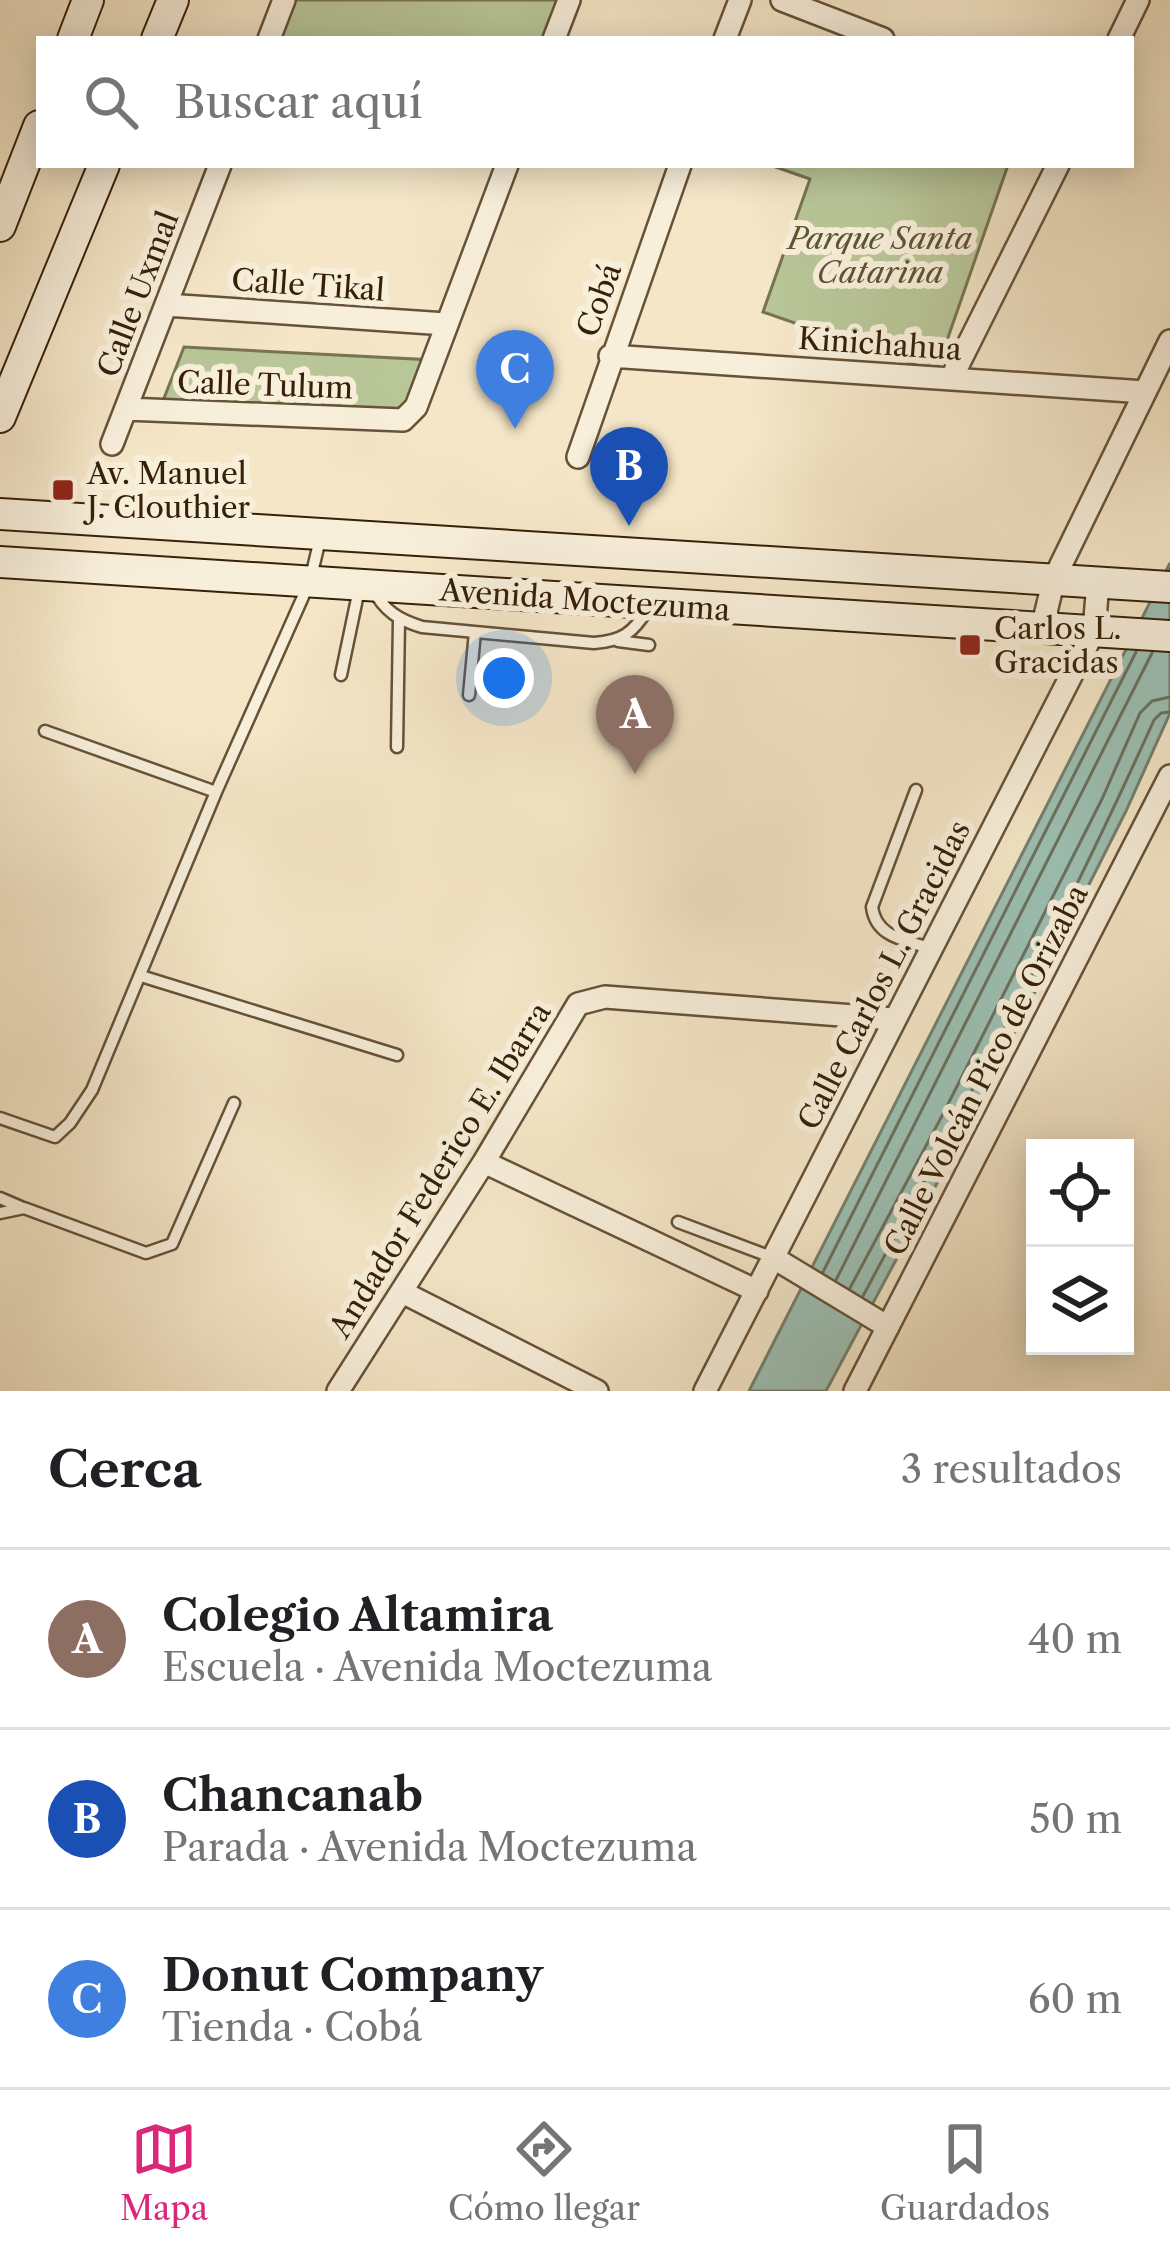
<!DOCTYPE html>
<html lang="es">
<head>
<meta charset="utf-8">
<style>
  :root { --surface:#fff; --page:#f2f2f2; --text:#202124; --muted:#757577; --line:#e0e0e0; --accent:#db2777 }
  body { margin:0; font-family:"Libre Caslon Text",serif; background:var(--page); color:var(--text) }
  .controls { position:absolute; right:36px; bottom:36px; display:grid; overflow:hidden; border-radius:0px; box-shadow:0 6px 30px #0003 }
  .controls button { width:108px; height:108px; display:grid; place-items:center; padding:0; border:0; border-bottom:3px solid var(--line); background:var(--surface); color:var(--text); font:60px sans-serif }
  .you { position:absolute; left:504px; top:678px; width:42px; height:42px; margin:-30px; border:9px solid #fff; border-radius:50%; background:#1a73e8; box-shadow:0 0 0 18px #1a73e833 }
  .badge { display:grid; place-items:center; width:78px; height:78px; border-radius:50%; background:var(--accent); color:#fff; font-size:39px; font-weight:700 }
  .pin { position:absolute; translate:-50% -99px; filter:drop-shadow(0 3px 6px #0008) }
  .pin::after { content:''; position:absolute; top:63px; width:42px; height:36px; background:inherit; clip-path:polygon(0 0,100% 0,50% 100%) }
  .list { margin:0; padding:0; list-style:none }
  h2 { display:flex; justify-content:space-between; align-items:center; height:156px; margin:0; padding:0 48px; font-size:51px }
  h2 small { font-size:39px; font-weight:400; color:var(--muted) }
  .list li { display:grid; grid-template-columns:78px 1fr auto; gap:36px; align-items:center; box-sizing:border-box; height:180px; padding:0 48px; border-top:3px solid var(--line) }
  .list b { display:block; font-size:45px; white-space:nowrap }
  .list p { margin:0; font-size:39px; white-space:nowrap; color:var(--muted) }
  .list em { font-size:39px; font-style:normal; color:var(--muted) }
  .icon { flex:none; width:66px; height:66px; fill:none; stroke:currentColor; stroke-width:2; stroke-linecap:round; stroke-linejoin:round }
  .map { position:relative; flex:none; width:1170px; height:1391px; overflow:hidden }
  .search { position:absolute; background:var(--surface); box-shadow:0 6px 30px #0003; left:36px; right:36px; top:36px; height:132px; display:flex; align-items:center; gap:30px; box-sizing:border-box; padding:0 42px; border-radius:0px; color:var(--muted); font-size:45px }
  .sheet { height:696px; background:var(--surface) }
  nav { display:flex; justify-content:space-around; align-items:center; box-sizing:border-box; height:168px; border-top:3px solid var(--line); background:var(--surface); font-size:33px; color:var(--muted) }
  nav a { display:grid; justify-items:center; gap:6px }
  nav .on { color:var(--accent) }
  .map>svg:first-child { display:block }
</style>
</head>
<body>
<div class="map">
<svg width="1170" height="1391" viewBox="0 0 1170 1391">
  <rect width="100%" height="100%" fill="#f4e6c7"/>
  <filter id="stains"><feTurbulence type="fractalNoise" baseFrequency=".00167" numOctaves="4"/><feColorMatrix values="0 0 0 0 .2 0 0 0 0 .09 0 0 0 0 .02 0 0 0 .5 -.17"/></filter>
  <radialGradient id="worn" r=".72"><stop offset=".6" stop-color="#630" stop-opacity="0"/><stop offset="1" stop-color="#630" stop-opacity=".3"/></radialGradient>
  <path fill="#b8c698" stroke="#777450" stroke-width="3" d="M 289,0 L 569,0 L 554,39 L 273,39 Z
    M 770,165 L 1008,165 L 936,372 L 763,312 L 810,179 Z
    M 184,347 L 433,360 L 403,420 L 159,411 Z"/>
  <path fill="#9cc0b4" stroke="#73806f" stroke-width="3" d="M 1170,563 L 1170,713 L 1126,811 L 967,1127 L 826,1391 L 749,1391 Z"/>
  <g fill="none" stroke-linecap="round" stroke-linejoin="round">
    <path stroke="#69705e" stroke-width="3" d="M 823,1272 L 1136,652
      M 836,1280 L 1152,653
      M 850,1288 L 943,1114 L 1102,799 L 1140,713 L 1152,701 L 1170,697
      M 863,1296 C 964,1107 1066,916 1154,720 L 1161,713 L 1170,712"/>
    <defs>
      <path id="lane" d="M 373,589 C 384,611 399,620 422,627 L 594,643 C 622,641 633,633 647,610
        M 618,641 L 649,645
        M 341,675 L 359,589
        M 469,695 L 475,632
        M 45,731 L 216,792
        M 397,747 L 399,620
        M 916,790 L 872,907 C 876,938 906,940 932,949
        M 141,976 L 397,1055
        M 0,1118 L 55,1137 L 70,1123 L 92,1090 L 216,792 L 310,581 L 321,535
        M 0,1198 L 21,1207
        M 0,1213 L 24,1208 L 146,1253 L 172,1244 L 234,1103
        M 678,1222 L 774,1258"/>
      <path id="street" d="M 782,0 L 883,39
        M 269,39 L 284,0
        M 554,39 L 569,0
        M 725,39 L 740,0
        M 1119,39 L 1138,0
        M 166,305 L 446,324
        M 610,356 L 1145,392
        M 951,379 L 1058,165
        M 126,409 L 403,420 L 416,407 L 507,165
        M 112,444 L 220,165
        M 578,457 L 680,165
        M 1042,628 L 1054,579 L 1170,341
        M 484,1162 L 757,1291
        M 774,1258 L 888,1327
        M 402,1292 L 597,1391
        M 338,1391 L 484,1162 L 578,1004 L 605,997 L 893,1019
        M 705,1391 L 1094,631 L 1098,582
        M 855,1391 L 1170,776"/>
      <path id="secondary" d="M 73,39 L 88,0
        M 157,39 L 173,0
        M 0,226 L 39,126
        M 0,417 L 104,165
        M 0,514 L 1170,587
        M 0,562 L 1170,636"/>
    </defs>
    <use href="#lane" stroke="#665237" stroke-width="15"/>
    <use href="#street" stroke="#665237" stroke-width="26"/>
    <use href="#secondary" stroke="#362107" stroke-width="34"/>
    <use href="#lane" stroke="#f8efdb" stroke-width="10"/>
    <use href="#street" stroke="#f8efdb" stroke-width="21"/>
    <use href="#secondary" stroke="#f8efdb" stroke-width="30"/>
  </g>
  <g fill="#8f2418" stroke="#f8efdb" stroke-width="4.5">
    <rect x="51" y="478" width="24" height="24" rx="6"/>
    <rect x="958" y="633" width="24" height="24" rx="6"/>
  </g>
  <g text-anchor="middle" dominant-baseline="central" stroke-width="12" stroke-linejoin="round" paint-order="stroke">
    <g font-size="30" font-style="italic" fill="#5d5332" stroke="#f8efdb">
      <text x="880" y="238">Parque Santa<tspan x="880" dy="34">Catarina</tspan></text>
    </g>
    <g font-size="30" fill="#362107" stroke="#f8efdb">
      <text transform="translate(308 285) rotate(4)">Calle Tikal</text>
      <text transform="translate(138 294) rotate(-69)">Calle Uxmal</text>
      <text transform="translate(599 300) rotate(-70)">Cobá</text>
      <text transform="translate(880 344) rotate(4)">Kinichahua</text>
      <text transform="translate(265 385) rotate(2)">Calle Tulum</text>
      <text transform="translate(585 600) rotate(4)">Avenida Moctezuma</text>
      <text transform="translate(884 975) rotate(-63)">Calle Carlos L. Gracidas</text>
      <text transform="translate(986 1070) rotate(-63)">Calle Volcán Pico de Orizaba</text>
      <text transform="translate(440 1170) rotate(-58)">Andador Federico E. Ibarra</text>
    </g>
    <g font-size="30" fill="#362107" stroke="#f8efdb" text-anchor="start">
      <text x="87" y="473">Av. Manuel<tspan x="87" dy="34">J. Clouthier</tspan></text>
      <text x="994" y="628">Carlos L.<tspan x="994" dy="34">Gracidas</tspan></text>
    </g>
  </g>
  <rect width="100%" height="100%" filter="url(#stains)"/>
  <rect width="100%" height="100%" fill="url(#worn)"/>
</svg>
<div class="controls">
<button><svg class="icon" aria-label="locate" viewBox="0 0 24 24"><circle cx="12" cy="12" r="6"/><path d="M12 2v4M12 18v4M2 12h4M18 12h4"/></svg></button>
<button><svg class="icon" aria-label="layers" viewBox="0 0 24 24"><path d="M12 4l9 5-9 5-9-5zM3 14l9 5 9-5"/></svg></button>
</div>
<div class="you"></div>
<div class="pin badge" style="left:635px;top:774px;background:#8d6e63">A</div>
<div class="pin badge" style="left:629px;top:526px;background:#1a4fb4">B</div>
<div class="pin badge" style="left:515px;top:429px;background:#3f7fe0">C</div>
<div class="search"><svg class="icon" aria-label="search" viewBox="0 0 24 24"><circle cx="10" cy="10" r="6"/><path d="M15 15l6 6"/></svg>Buscar aquí</div>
</div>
<section class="sheet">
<h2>Cerca<small>3 resultados</small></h2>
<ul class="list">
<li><span class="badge" style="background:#8d6e63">A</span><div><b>Colegio Altamira</b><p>Escuela · Avenida Moctezuma</p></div><em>40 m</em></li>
<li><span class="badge" style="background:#1a4fb4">B</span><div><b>Chancanab</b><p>Parada · Avenida Moctezuma</p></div><em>50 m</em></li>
<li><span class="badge" style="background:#3f7fe0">C</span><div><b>Donut Company</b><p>Tienda · Cobá</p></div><em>60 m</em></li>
</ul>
</section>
<nav>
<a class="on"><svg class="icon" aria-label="map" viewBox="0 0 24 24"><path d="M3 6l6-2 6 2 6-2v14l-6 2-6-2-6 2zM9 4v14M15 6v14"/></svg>Mapa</a>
<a><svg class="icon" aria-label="directions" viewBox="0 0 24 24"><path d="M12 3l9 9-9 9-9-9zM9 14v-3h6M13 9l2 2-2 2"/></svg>Cómo llegar</a>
<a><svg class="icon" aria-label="saved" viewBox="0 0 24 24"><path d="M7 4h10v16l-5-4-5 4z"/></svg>Guardados</a>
</nav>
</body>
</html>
